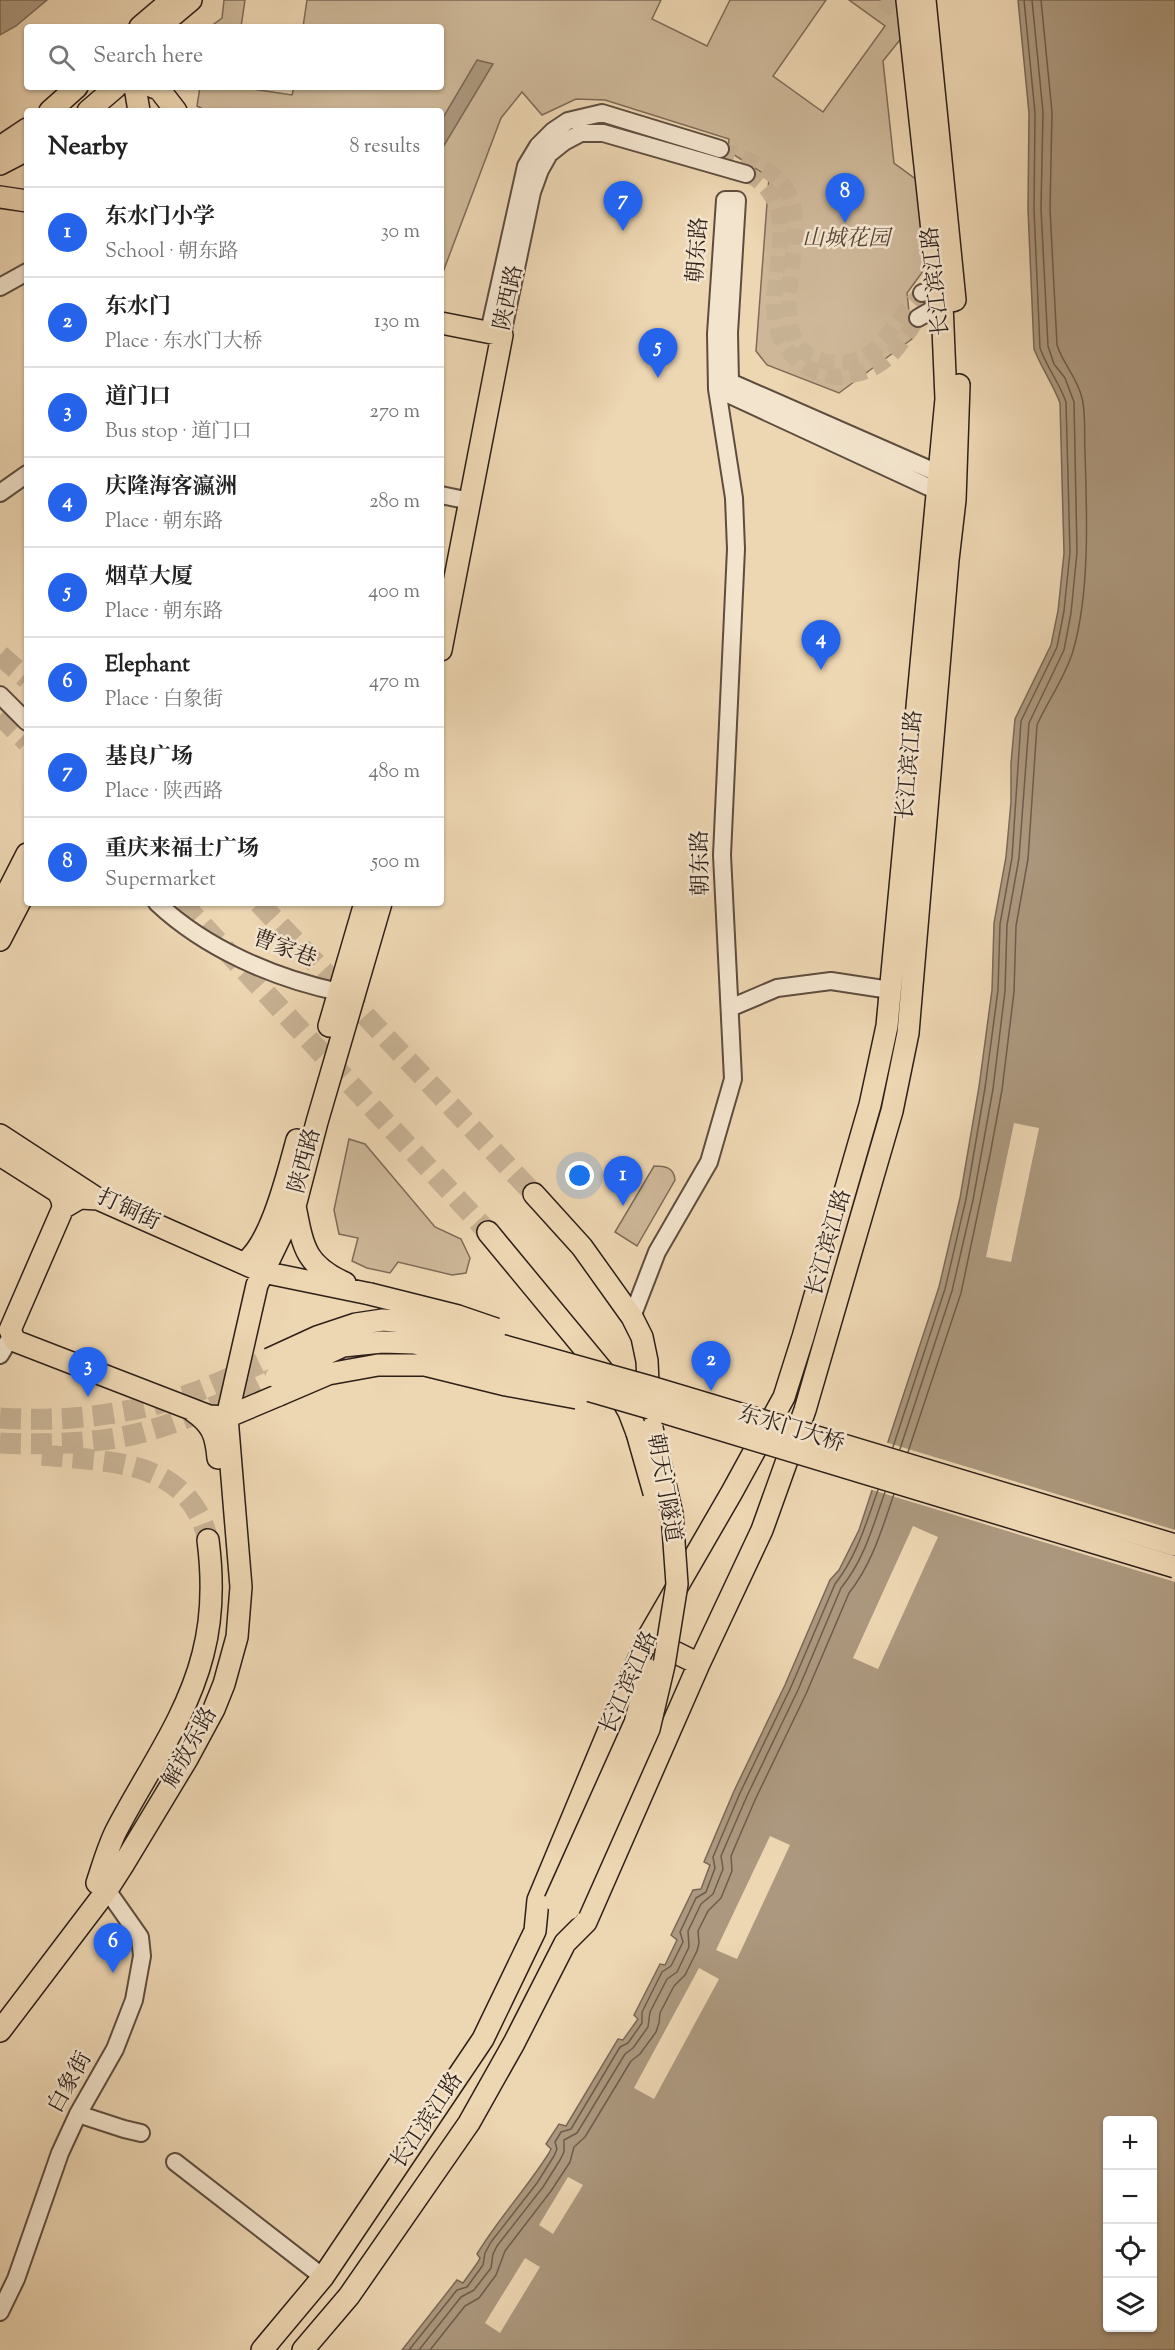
<!DOCTYPE html>
<html lang="en">
<head>
<meta charset="utf-8">
<style>
  :root { --surface:#fff; --page:#f2f2f2; --text:#222; --muted:#767676; --line:#e0e0e0; --accent:#2563eb }
  body { margin:0; font-family:"Sorts Mill Goudy","Noto Serif SC",serif; background:var(--page); color:var(--text) }
  .controls { position:absolute; right:18px; bottom:18px; display:grid; overflow:hidden; border-radius:6px; box-shadow:0 2px 4px #0004 }
  .controls button { width:54px; height:54px; display:grid; place-items:center; padding:0; border:0; border-bottom:2px solid var(--line); background:var(--surface); color:var(--text); font:30px sans-serif }
  .you { position:absolute; left:580px; top:1176px; width:21px; height:21px; margin:-15px; border:4px solid #fff; border-radius:50%; background:#1a73e8; box-shadow:0 0 0 9px #1a73e833 }
  .badge { display:grid; place-items:center; width:39px; height:39px; border-radius:50%; background:var(--accent); color:#fff; font-size:20px; font-weight:700 }
  .pin { position:absolute; translate:-50% -50px; filter:drop-shadow(0 2px 3px #0008) }
  .pin::after { content:''; position:absolute; top:32px; width:21px; height:18px; background:inherit; clip-path:polygon(0 0,100% 0,50% 100%) }
  .list { margin:0; padding:0; list-style:none }
  h2 { display:flex; justify-content:space-between; align-items:center; height:78px; margin:0; padding:0 24px; font-size:26px }
  h2 small { font-size:20px; font-weight:400; color:var(--muted) }
  .list li { display:grid; grid-template-columns:39px 1fr auto; gap:18px; align-items:center; box-sizing:border-box; height:90px; padding:0 24px; border-top:2px solid var(--line) }
  .list b { display:block; font-size:22px; white-space:nowrap }
  .list p { margin:0; font-size:20px; white-space:nowrap; color:var(--muted) }
  .list em { font-size:20px; font-style:normal; color:var(--muted) }
  .icon { flex:none; width:33px; height:33px; fill:none; stroke:currentColor; stroke-width:2; stroke-linecap:round; stroke-linejoin:round }
  .map { position:relative; flex:none; width:1175px; height:2350px; overflow:hidden }
  .search { position:absolute; background:var(--surface); box-shadow:0 2px 4px #0004; left:24px; top:24px; width:420px; height:66px; display:flex; align-items:center; gap:15px; box-sizing:border-box; padding:0 21px; border-radius:6px; color:var(--muted); font-size:22px }
  .panel { position:absolute; background:var(--surface); box-shadow:0 2px 4px #0004; left:24px; top:108px; width:420px; height:798px; border-radius:6px }
  .map>svg:first-child { display:block }
</style>
</head>
<body>
<div class="map">
<svg width="1175" height="2350" viewBox="0 0 1175 2350">
  <rect width="100%" height="100%" fill="#edd6b2"/>
  <filter id="stains"><feTurbulence type="fractalNoise" baseFrequency=".00333" numOctaves="4"/><feColorMatrix values="0 0 0 0 .2 0 0 0 0 .09 0 0 0 0 .02 0 0 0 .5 -.17"/></filter>
  <radialGradient id="worn" r=".72"><stop offset=".6" stop-color="#630" stop-opacity="0"/><stop offset="1" stop-color="#630" stop-opacity=".3"/></radialGradient>
  <path fill="#cdb798" stroke="#7e6b58" stroke-width="1.5" d="M 224,0 L 245,0 L 241,27 L 210,27 L 222,18 Z
    M 307,0 L 661,0 L 652,19 L 707,46 L 730,0 L 826,0 L 773,76 L 823,112 L 885,26 L 849,0 L 899,0 L 903,36 L 883,61 L 894,163 L 921,183 L 929,263 L 907,293 L 912,339 L 839,393 L 767,365 L 756,351 L 769,177 L 728,151 L 729,139 L 605,100 L 576,99 L 542,115 L 522,92 L 501,118 L 443,272 L 441,269 L 441,111 L 207,111 L 197,106 L 200,87 L 239,87 L 292,95 L 294,87 L 441,87 L 441,27 L 303,27 Z
    M 349,1139 L 365,1144 L 435,1227 L 461,1239 L 470,1258 L 466,1273 L 452,1275 L 398,1262 L 390,1273 L 367,1268 L 352,1261 L 358,1238 L 339,1234 L 334,1210 Z
    M 654,1166 C 665,1166 674,1167 675,1180 L 637,1246 L 615,1232 Z"/>
  <path fill="#ac987e" stroke="#7a6856" stroke-width="1.5" fill-rule="evenodd" d="M 0,0 L 47,0 L 16,26 L 0,35 Z
    M 1018,0 L 1175,0 L 1175,2350 L 402,2350 L 457,2280 L 463,2283 L 478,2262 L 480,2258 L 477,2254 C 498,2219 527,2188 549,2153 L 551,2149 L 546,2144 L 559,2124 L 566,2126 L 618,2039 L 623,2040 L 638,2019 L 634,2015 L 660,1964 L 665,1965 L 677,1940 L 671,1935 L 693,1890 L 701,1889 L 710,1865 L 704,1862 L 734,1791 L 785,1685 L 830,1580 L 839,1570 L 859,1530 L 939,1287 L 960,1198 L 979,1087 L 992,990 L 994,923 L 1006,857 L 1011,802 L 1011,763 L 1015,719 L 1051,645 L 1058,611 L 1064,553 L 1060,403 C 1053,384 1042,369 1034,349 L 1028,209 L 1029,113 ZM 1108,2120 L 1152,2120 L 1152,2328 L 1108,2328 Z
    M 477,60 L 493,64 L 443,147 L 441,156 L 441,121 Z"/>
  <path fill="#edd6b2" d="M 1014,1123 L 1039,1128 L 1011,1262 L 986,1257 Z
    M 885,1442 L 1175,1530 L 1175,1582 L 869,1489 Z
    M 913,1526 L 938,1537 L 878,1669 L 853,1658 Z
    M 770,1836 L 790,1845 L 737,1959 L 716,1950 Z
    M 699,1968 L 719,1979 L 654,2099 L 634,2088 Z
    M 568,2177 L 583,2185 L 553,2234 L 539,2225 Z
    M 525,2258 L 540,2267 L 500,2333 L 485,2323 Z"/>
  <g fill="none" stroke-linecap="round" stroke-linejoin="round">
    <path stroke="#6d5c4c" stroke-width="1.5" d="M 893,1447 L 945,1289 L 966,1199 L 985,1088 L 998,990 L 1000,924 L 1012,858 L 1021,721 L 1057,647 L 1064,611 L 1070,552 L 1066,402 C 1059,382 1047,368 1040,348 L 1034,209 L 1035,113 L 1024,0
      M 900,1449 L 952,1291 L 973,1200 L 993,1089 L 1005,991 L 1007,925 L 1019,858 L 1029,723 L 1064,650 L 1071,613 L 1077,552 L 1074,402 L 1065,378 L 1054,364 L 1048,346 L 1041,209 L 1043,112 L 1032,0
      M 908,1452 L 961,1293 L 990,1155 L 1002,1090 L 1014,992 L 1016,926 L 1028,859 L 1037,725 C 1048,700 1065,678 1073,651 C 1090,593 1087,513 1085,452 C 1084,435 1086,414 1082,398 C 1077,377 1063,364 1057,345 L 1050,209 L 1052,112 L 1041,0
      M 409,2350 L 457,2290 L 467,2287 L 483,2265 L 485,2253 L 491,2242 L 537,2183 L 554,2156 L 557,2149 L 555,2142 L 561,2132 L 571,2129 L 620,2047 L 628,2043 L 642,2023 L 642,2012 L 662,1972 L 671,1966 L 683,1942 L 680,1932 L 696,1898 L 706,1892 L 715,1868 L 713,1857 L 740,1793 L 791,1687 L 835,1584 C 857,1556 866,1523 878,1490
      M 419,2350 L 461,2297 L 474,2290 L 491,2268 L 493,2254 L 497,2246 L 543,2187 L 560,2160 L 564,2152 L 564,2140 L 577,2133 L 625,2054 L 633,2048 L 648,2027 L 650,2012 L 667,1979 L 677,1972 L 689,1947 L 688,1931 L 701,1904 L 713,1894 L 723,1869 L 721,1856 L 747,1796 L 798,1690 L 841,1588 C 864,1560 873,1526 885,1492
      M 430,2350 L 465,2306 L 479,2298 L 496,2275 L 505,2251 L 551,2191 L 570,2162 L 574,2147 L 585,2137 L 631,2061 L 640,2054 L 656,2032 L 659,2023 L 660,2013 L 674,1986 L 685,1975 L 697,1951 L 699,1943 L 698,1931 L 708,1911 L 721,1898 L 732,1871 L 731,1856 L 755,1800 L 806,1694 L 849,1593 C 872,1564 882,1529 894,1494"/>
    <path stroke="#c7b193" stroke-width="16" stroke-dasharray="16 8" stroke-linecap="butt" d="M 881,0 L 902,14
      M 720,149 C 746,159 772,167 788,192 C 815,238 752,349 828,362 C 841,364 858,362 868,355 C 890,338 901,311 922,293
      M 746,174 C 762,181 773,193 778,211 C 790,259 753,315 793,356 C 806,370 819,374 838,377 C 843,377 850,375 856,374 C 890,366 900,345 918,318"/>
    <path stroke="#c7b193" stroke-width="21" stroke-dasharray="21 10" stroke-linecap="butt" d="M 0,655 L 27,679
      M 0,715 L 27,742
      M 182,903 L 488,1232
      M 259,903 L 534,1194
      M 0,1418 C 67,1423 138,1414 201,1390 C 224,1381 246,1370 269,1359
      M 0,1443 C 45,1445 92,1444 136,1434 C 185,1422 231,1399 276,1377
      M 42,1455 C 110,1462 189,1459 208,1540"/>
    <defs>
      <path id="minor" d="M 0,287 L 27,272
        M 922,293 L 948,284
        M 918,318 L 942,304 L 953,303
        M 489,332 L 526,166 L 538,146 L 553,131 L 568,121 L 602,113 L 720,149
        M 502,335 L 532,192 L 540,170 L 549,154 L 564,142 L 581,133 L 603,133 L 746,174
        M 0,493 L 27,474
        M 441,495 L 470,501
        M 948,496 L 717,389 L 716,334 L 725,200 L 737,200 L 729,333 L 730,382 L 949,478
        M 0,695 L 27,722
        M 157,903 C 206,949 274,978 339,992
        M 730,1008 L 777,988 L 831,981 L 890,990
        M 632,1317 L 657,1252 L 709,1162 L 733,1079 L 722,855 L 736,549 L 734,498 L 717,389 L 730,382
        M 0,1355 L 12,1335
        M 78,2114 L 124,2129 L 141,2133
        M 175,2162 L 323,2277
        M 0,2312 L 16,2279 L 60,2153 L 78,2114 L 115,2049 L 134,2000 L 142,1956 L 140,1937 L 107,1890 L 98,1883"/>
      <path id="major" d="M 925,0 L 955,300
        M 140,27 L 167,4
        M 159,27 L 191,0
        M 135,87 L 139,111
        M 153,87 L 159,89 L 176,111
        M 50,111 L 77,87
        M 88,111 L 116,87
        M 0,147 L 27,129
        M 0,164 L 27,150
        M 0,197 L 27,201
        M 441,323 L 502,335 L 441,650
        M 0,907 L 27,854
        M 0,940 L 27,888
        M 329,1026 L 365,903
        M 0,1135 L 98,1199 L 263,1272 L 370,1294
        M 0,1155 L 58,1192 L 62,1200 L 63,1208
        M 534,1194 L 582,1247 L 632,1317 L 642,1337 L 647,1361 L 649,1404
        M 98,1199 L 80,1198 L 63,1208 L 10,1330 L 15,1341 L 209,1416 L 227,1417 L 279,1395
        M 295,1206 C 303,1247 305,1265 345,1283
        M 488,1232 L 612,1382 L 629,1412 L 637,1433
        M 244,1263 C 271,1245 288,1172 297,1140
        M 193,1411 C 212,1424 216,1435 218,1458
        M 650,1640 L 699,1664
        M 97,1883 C 103,1865 108,1847 116,1831 C 146,1773 187,1718 203,1654 C 213,1616 213,1579 208,1540
        M 0,2031 L 107,1890 L 123,1865 L 187,1759 L 214,1709 L 224,1684 L 237,1637 L 241,1587 L 227,1417 L 257,1285 L 295,1206 L 317,1122 L 381,903
        M 262,2350 L 323,2277 L 483,2039 L 535,1931 L 538,1900 L 647,1639 L 732,1492 L 784,1397 L 803,1337 L 870,1105 L 887,1026 L 946,399 L 942,304 L 938,286 L 907,0
        M 303,2350 L 349,2296 L 469,2123 L 514,2043 L 565,1943 L 586,1922 L 699,1664 L 762,1530 L 805,1410 L 892,1111 L 908,1033 L 948,560 L 955,500 L 959,385"/>
    </defs>
    <use href="#minor" stroke="#5e4d3f" stroke-width="20"/>
    <use href="#major" stroke="#2e1f19" stroke-width="24"/>
    <use href="#minor" stroke="#f3e4cd" stroke-width="16"/>
    <use href="#major" stroke="#edd6b2" stroke-width="21"/>
    <defs>
      <path id="rail" d="M 668,1398 L 1175,1550
        M 665,1409 L 1175,1563"/>
    </defs>
    <use href="#rail" stroke="#2e1f19" stroke-width="6"/>
    <use href="#rail" stroke="#f3e4cd" stroke-width="4" stroke-dasharray="11" stroke-linecap="butt"/>
    <defs>
      <path id="major-bridge" d="M 370,1294 L 458,1316 L 496,1329
        M 269,1359 L 317,1337 L 356,1324 L 383,1320 L 425,1324 L 651,1387 L 1175,1545
        M 276,1377 L 343,1346 L 382,1342 L 414,1343 L 456,1352 L 646,1407 L 1175,1567
        M 279,1395 L 328,1374 L 378,1365 L 425,1365 L 506,1385 L 577,1398
        M 637,1433 L 654,1493
        M 555,1901 L 635,1723 L 649,1670
        M 569,1909 L 649,1729 L 664,1665 L 677,1584 L 672,1514 L 652,1428"/>
    </defs>
    <use href="#major-bridge" stroke="#2e1f19" stroke-width="24" stroke-linecap="butt"/>
    <use href="#major-bridge" stroke="#edd6b2" stroke-width="21"/>
  </g>
  <g text-anchor="middle" dominant-baseline="central" stroke-width="5" stroke-linejoin="round" paint-order="stroke">
    <g font-size="22" font-style="italic" fill="#564539" stroke="#f3e4cd">
      <text x="846" y="240">山城花园</text>
    </g>
    <g font-size="22" fill="#2e1f19" stroke="#f3e4cd">
      <text transform="translate(699 250) rotate(-86)">朝东路</text>
      <text transform="translate(937 281) rotate(-96)">长江滨江路</text>
      <text transform="translate(510 298) rotate(-78)">陕西路</text>
      <text transform="translate(911 765) rotate(-85)">长江滨江路</text>
      <text transform="translate(702 863) rotate(-91)">朝东路</text>
      <text transform="translate(284 950) rotate(21)">曹家巷</text>
      <text transform="translate(306 1161) rotate(-75)">陕西路</text>
      <text transform="translate(128 1211) rotate(25)">打铜街</text>
      <text transform="translate(830 1243) rotate(-74)">长江滨江路</text>
      <text transform="translate(791 1430) rotate(17)">东水门大桥</text>
      <text transform="translate(663 1488) rotate(80)">朝天门隧道</text>
      <text transform="translate(630 1683) rotate(-66)">长江滨江路</text>
      <text transform="translate(191 1748) rotate(-61)">解放东路</text>
      <text transform="translate(71 2083) rotate(-61)">白象街</text>
      <text transform="translate(428 2121) rotate(-56)">长江滨江路</text>
    </g>
  </g>
  <rect width="100%" height="100%" filter="url(#stains)"/>
  <rect width="100%" height="100%" fill="url(#worn)"/>
</svg>
<div class="controls">
<button>+</button>
<button>−</button>
<button><svg class="icon" aria-label="locate" viewBox="0 0 24 24"><circle cx="12" cy="12" r="6"/><path d="M12 2v4M12 18v4M2 12h4M18 12h4"/></svg></button>
<button><svg class="icon" aria-label="layers" viewBox="0 0 24 24"><path d="M12 4l9 5-9 5-9-5zM3 14l9 5 9-5"/></svg></button>
</div>
<div class="you"></div>
<div class="pin badge" style="left:623px;top:1206px">1</div>
<div class="pin badge" style="left:711px;top:1391px">2</div>
<div class="pin badge" style="left:88px;top:1397px">3</div>
<div class="pin badge" style="left:821px;top:670px">4</div>
<div class="pin badge" style="left:658px;top:378px">5</div>
<div class="pin badge" style="left:113px;top:1973px">6</div>
<div class="pin badge" style="left:623px;top:231px">7</div>
<div class="pin badge" style="left:845px;top:223px">8</div>
<div class="search"><svg class="icon" aria-label="search" viewBox="0 0 24 24"><circle cx="10" cy="10" r="6"/><path d="M15 15l6 6"/></svg>Search here</div>
<section class="panel">
<h2>Nearby<small>8 results</small></h2>
<ul class="list">
<li><span class="badge">1</span><div><b>东水门小学</b><p>School · 朝东路</p></div><em>30 m</em></li>
<li><span class="badge">2</span><div><b>东水门</b><p>Place · 东水门大桥</p></div><em>130 m</em></li>
<li><span class="badge">3</span><div><b>道门口</b><p>Bus stop · 道门口</p></div><em>270 m</em></li>
<li><span class="badge">4</span><div><b>庆隆海客瀛洲</b><p>Place · 朝东路</p></div><em>280 m</em></li>
<li><span class="badge">5</span><div><b>烟草大厦</b><p>Place · 朝东路</p></div><em>400 m</em></li>
<li><span class="badge">6</span><div><b>Elephant</b><p>Place · 白象街</p></div><em>470 m</em></li>
<li><span class="badge">7</span><div><b>基良广场</b><p>Place · 陕西路</p></div><em>480 m</em></li>
<li><span class="badge">8</span><div><b>重庆来福士广场</b><p>Supermarket</p></div><em>500 m</em></li>
</ul>
</section>
</div>
</body>
</html>
